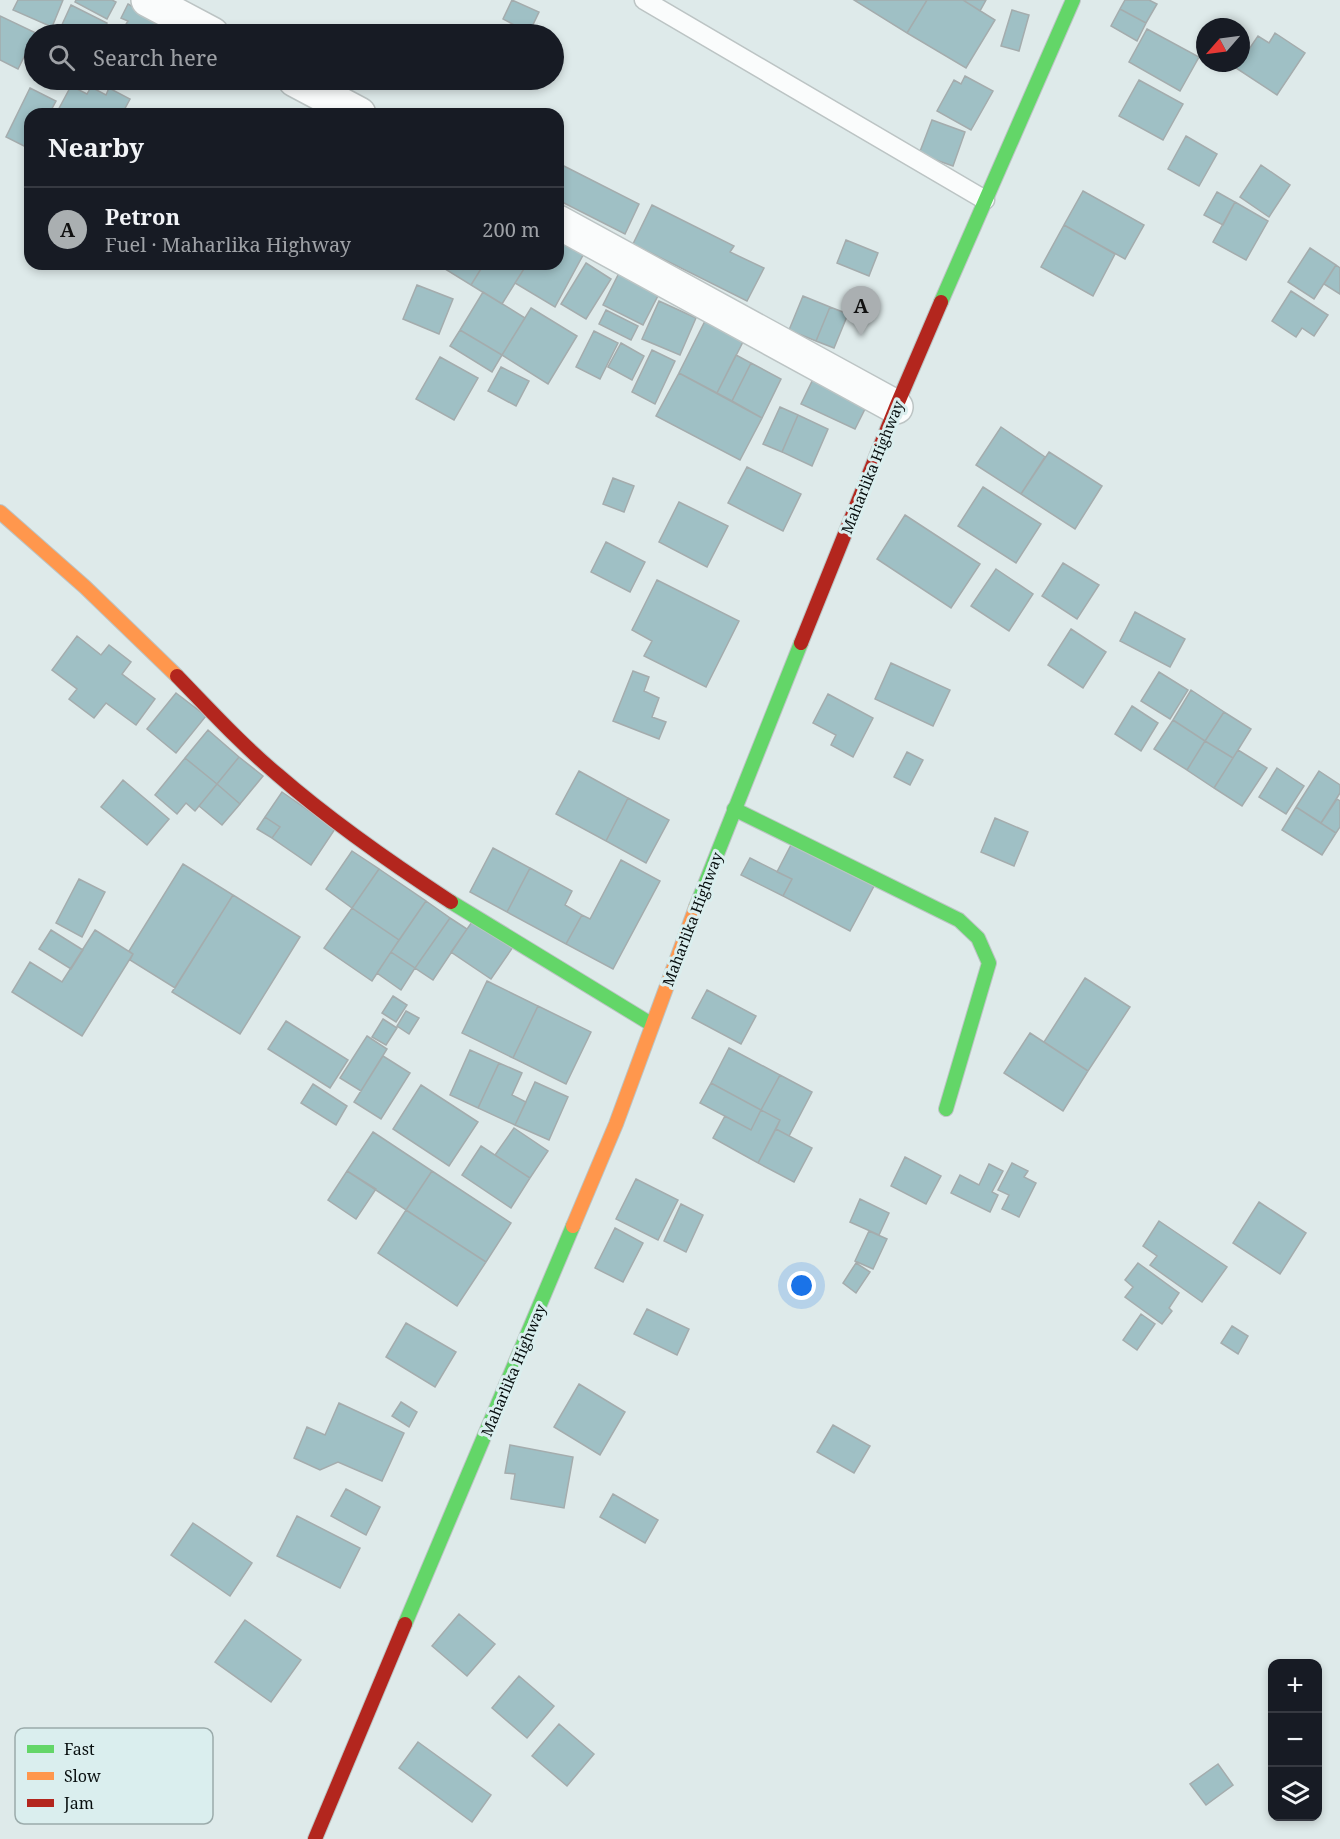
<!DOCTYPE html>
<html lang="en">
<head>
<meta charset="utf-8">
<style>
  :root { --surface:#171b24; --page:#20242c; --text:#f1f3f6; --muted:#9ea1a6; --line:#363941; --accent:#aaafb1 }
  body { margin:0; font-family:"Noto Serif",serif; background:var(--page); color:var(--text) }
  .controls { position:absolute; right:18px; bottom:18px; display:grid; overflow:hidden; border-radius:12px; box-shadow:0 3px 9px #0003 }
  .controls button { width:54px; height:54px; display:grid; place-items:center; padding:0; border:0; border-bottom:2px solid var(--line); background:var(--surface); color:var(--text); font:30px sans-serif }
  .compass { position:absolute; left:1196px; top:18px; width:54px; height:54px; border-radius:50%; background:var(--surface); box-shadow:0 3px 9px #0003; rotate:242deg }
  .you { position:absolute; left:802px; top:1286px; width:21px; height:21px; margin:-15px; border:4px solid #fff; border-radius:50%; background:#1a73e8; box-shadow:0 0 0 9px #1a73e833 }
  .badge { display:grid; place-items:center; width:39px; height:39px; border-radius:50%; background:var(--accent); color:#111; font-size:20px; font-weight:700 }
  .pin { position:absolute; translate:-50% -50px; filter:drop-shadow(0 2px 3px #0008) }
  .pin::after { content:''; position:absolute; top:32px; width:21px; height:18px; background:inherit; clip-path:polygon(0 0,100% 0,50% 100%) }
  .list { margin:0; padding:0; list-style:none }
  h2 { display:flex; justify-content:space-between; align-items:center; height:78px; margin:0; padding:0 24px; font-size:26px }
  h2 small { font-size:20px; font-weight:400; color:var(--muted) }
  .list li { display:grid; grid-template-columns:39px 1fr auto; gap:18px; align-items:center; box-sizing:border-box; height:84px; padding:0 24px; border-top:2px solid var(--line) }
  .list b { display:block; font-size:22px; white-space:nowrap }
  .list p { margin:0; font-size:20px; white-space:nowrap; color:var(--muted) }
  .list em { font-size:20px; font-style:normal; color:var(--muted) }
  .icon { flex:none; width:33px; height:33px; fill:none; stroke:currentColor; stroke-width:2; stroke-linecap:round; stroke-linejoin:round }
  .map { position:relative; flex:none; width:1340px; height:1839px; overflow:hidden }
  .search { position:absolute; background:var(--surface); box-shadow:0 3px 9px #0003; left:24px; top:24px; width:540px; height:66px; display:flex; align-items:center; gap:15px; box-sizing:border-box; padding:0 21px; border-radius:33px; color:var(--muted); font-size:22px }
  .panel { position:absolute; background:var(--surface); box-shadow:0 3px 9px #0003; left:24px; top:108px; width:540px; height:162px; border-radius:18px }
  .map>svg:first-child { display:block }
</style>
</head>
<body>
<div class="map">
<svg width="1340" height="1839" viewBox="0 0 1340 1839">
  <rect width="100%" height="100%" fill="#deeaea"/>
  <path fill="#9fc0c5" stroke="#a4acad" stroke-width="1.5" d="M 18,0 L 63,0 L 52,27 L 13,10 Z
    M 76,0 L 112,0 L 116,2 L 107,19 L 75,2 Z
    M 512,0 L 539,12 L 529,33 L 503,19 Z
    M 854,0 L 927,0 L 907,33 Z
    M 927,0 L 963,0 L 995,20 L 966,68 L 907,33 Z
    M 963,0 L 986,0 L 980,11 Z
    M 1125,0 L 1149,0 L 1157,4 L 1146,23 L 1120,9 Z
    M 128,4 L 169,27 L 165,34 L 120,34 L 128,21 L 121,18 Z
    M 71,5 L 107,23 L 101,34 L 72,34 L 60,29 Z
    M 1120,9 L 1146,23 L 1137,41 L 1111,26 Z
    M 1012,10 L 1029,15 L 1019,51 L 1001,46 Z
    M 0,16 L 36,33 L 18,69 L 0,60 Z
    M 1147,29 L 1199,57 L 1180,91 L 1129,62 Z
    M 1275,33 L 1305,53 L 1277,95 L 1236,68 L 1258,36 L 1269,43 Z
    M 965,76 L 993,91 L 971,130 L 937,111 L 954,80 L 961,84 Z
    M 1139,80 L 1183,104 L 1163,140 L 1119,116 Z
    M 71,86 L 87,94 L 91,87 L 106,95 L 109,88 L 130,99 L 122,114 L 56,114 Z
    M 30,88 L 56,101 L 49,114 L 30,114 L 30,149 L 6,137 Z
    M 932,120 L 965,132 L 953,166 L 919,154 Z
    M 1186,136 L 1217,154 L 1199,186 L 1168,169 Z
    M 558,163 L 639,204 L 625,234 L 558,200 Z
    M 1261,165 L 1290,185 L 1269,217 L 1240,197 Z
    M 1083,191 L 1144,225 L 1125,259 L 1064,225 Z
    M 1217,192 L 1235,202 L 1223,225 L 1204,215 Z
    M 1235,202 L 1268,221 L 1246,260 L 1213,242 Z
    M 652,205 L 734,246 L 730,252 L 764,268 L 747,301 L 633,244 Z
    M 1064,225 L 1115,254 L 1093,296 L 1041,267 Z
    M 558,228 L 588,246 L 555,307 L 515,283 L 527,264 L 558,264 Z
    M 846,240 L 878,253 L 869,276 L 837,263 Z
    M 1310,248 L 1336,265 L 1314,299 L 1288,282 Z
    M 586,263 L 611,279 L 586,319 L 561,304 Z
    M 624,263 L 664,284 L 643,325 L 603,305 Z
    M 437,264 L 484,264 L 471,285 Z
    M 484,264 L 527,264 L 502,304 L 471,285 Z
    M 1336,265 L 1340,268 L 1340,294 L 1324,284 Z
    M 417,285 L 453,299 L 439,334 L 403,319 Z
    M 1291,291 L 1328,315 L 1314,336 L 1302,328 L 1296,337 L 1272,321 Z
    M 483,292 L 525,318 L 502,355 L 460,330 Z
    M 803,296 L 830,307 L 816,341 L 789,330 Z
    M 659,301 L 696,318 L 680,355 L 642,339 Z
    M 712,307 L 750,328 L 717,393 L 679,373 Z
    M 830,307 L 848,314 L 834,348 L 816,341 Z
    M 531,308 L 577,336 L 548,384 L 502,355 Z
    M 606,310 L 638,326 L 631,340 L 599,324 Z
    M 460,330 L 502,355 L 492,372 L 450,346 Z
    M 594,331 L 618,343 L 600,379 L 576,367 Z
    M 621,343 L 644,356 L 632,380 L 608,367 Z
    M 652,350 L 675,361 L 655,404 L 632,392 Z
    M 736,355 L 751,363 L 732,401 L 717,393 Z
    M 440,357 L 478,378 L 454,420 L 416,399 Z
    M 751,363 L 781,379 L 762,418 L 732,401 Z
    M 501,367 L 529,381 L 516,406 L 488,391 Z
    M 817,371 L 871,397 L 855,429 L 801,404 Z
    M 679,373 L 762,418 L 740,460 L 656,416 Z
    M 780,407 L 798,415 L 782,452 L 763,444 Z
    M 798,415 L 828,429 L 812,466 L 782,452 Z
    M 1001,427 L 1045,457 L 1021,494 L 976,465 Z
    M 1049,452 L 1102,486 L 1075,529 L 1021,494 Z
    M 747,467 L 801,494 L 783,531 L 728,503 Z
    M 613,478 L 634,486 L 624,512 L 603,504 Z
    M 983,487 L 1041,524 L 1016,563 L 958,526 Z
    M 679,502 L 728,526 L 707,567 L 659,542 Z
    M 905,515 L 980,564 L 951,608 L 877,559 Z
    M 606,542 L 645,562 L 630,592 L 591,572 Z
    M 1063,563 L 1099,585 L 1077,619 L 1042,596 Z
    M 996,569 L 1033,594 L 1009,631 L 971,606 Z
    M 657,580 L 739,621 L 706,687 L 644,656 L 652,641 L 632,630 Z
    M 1135,612 L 1185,639 L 1170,667 L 1120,641 Z
    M 1071,629 L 1106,652 L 1083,688 L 1048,665 Z
    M 77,636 L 101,655 L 109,645 L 131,662 L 122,674 L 155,699 L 136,725 L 106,703 L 94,718 L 69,699 L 77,689 L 52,670 Z
    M 891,663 L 950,690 L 933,726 L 875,699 Z
    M 633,671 L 649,677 L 644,691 L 659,698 L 652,717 L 666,722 L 659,739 L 613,721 Z
    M 1159,672 L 1188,690 L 1170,719 L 1141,701 Z
    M 1191,690 L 1224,712 L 1205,741 L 1173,720 Z
    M 176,693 L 206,716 L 176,753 L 147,729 Z
    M 828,694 L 873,718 L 853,757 L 831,745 L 836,735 L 813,723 Z
    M 1132,706 L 1158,723 L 1141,751 L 1115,734 Z
    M 1224,712 L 1251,729 L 1233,758 L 1205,741 Z
    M 1173,720 L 1205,741 L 1187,770 L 1154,749 Z
    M 208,730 L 239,757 L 217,784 L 185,758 Z
    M 1205,741 L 1233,758 L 1214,788 L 1187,770 Z
    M 1238,750 L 1267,768 L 1242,806 L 1214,788 Z
    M 907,752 L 923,760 L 910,785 L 894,777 Z
    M 239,757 L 263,776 L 240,804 L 217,784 Z
    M 185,758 L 217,784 L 195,811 L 186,803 L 177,814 L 155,795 Z
    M 1277,768 L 1304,786 L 1286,814 L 1259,797 Z
    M 579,771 L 628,798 L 606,841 L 556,814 Z
    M 1319,771 L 1340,785 L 1340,793 L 1321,823 L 1296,807 Z
    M 123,780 L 169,819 L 147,845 L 101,807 Z
    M 217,784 L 240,804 L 222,825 L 199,806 Z
    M 282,792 L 335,829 L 311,865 L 272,838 L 280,827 L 265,817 Z
    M 628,798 L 669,820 L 646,863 L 606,841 Z
    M 1337,799 L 1340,801 L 1340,827 L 1336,833 L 1321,823 Z
    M 1296,807 L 1336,833 L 1322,855 L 1282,830 Z
    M 265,817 L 280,827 L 272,838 L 257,829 Z
    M 995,818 L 1028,832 L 1014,866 L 981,852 Z
    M 792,843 L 874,886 L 850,931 L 783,896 L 792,879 L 777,872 Z
    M 493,848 L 530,868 L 507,912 L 470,892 Z
    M 352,851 L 379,869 L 352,908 L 326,889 Z
    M 750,858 L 792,879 L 783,896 L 741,875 Z
    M 621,860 L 660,881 L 613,969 L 566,944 L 582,915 L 590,919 Z
    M 183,864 L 233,895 L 175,988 L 130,960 L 133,954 L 129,951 Z
    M 530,868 L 572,891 L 565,905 L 582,915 L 566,944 L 507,912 Z
    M 379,869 L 426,901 L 399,940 L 352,908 Z
    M 79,879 L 105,892 L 82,937 L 56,923 Z
    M 233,895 L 300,937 L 240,1034 L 172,992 Z
    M 426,901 L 450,918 L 415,968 L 391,952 Z
    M 352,908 L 399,940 L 372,981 L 324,948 Z
    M 450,918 L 467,929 L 433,980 L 415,968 Z
    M 474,919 L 513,947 L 491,979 L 451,952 Z
    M 51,930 L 83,950 L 71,969 L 39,949 Z
    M 95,930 L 133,954 L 82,1036 L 12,992 L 30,962 L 62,982 Z
    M 391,952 L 415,968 L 401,990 L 377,973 Z
    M 1085,978 L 1130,1007 L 1088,1071 L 1044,1042 Z
    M 487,981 L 538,1006 L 513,1058 L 462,1033 Z
    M 707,990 L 756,1016 L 741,1044 L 692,1018 Z
    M 393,996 L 407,1005 L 396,1022 L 382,1013 Z
    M 538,1006 L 591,1032 L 566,1084 L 513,1058 Z
    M 406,1011 L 419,1018 L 409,1034 L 397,1026 Z
    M 383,1019 L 397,1028 L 386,1045 L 372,1037 Z
    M 286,1021 L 348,1060 L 330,1088 L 268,1049 Z
    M 1030,1033 L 1088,1071 L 1063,1111 L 1004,1073 Z
    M 367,1036 L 387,1049 L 361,1091 L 340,1078 Z
    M 729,1048 L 780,1075 L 761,1110 L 711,1083 Z
    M 470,1050 L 499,1063 L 478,1108 L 450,1095 Z
    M 383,1056 L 410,1073 L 381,1119 L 354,1102 Z
    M 499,1063 L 522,1073 L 512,1095 L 526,1102 L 515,1125 L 478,1108 Z
    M 780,1075 L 812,1092 L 789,1136 L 776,1129 L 780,1120 L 761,1110 Z
    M 535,1082 L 568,1097 L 549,1140 L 515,1125 Z
    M 711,1083 L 761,1110 L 751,1130 L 700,1103 Z
    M 313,1084 L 347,1106 L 336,1125 L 301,1103 Z
    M 421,1085 L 478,1122 L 449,1166 L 393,1129 Z
    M 761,1110 L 780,1120 L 758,1163 L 713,1138 L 725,1116 L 751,1130 Z
    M 514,1128 L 548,1151 L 530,1178 L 495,1155 Z
    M 776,1129 L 812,1148 L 794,1182 L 758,1163 Z
    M 373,1132 L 432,1171 L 406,1210 L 347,1171 Z
    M 481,1146 L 530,1178 L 511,1208 L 462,1175 Z
    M 905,1157 L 941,1176 L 926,1204 L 891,1186 Z
    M 1012,1163 L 1028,1171 L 1024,1177 L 1036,1183 L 1019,1217 L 1002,1209 L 1009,1195 L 998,1190 Z
    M 989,1164 L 1003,1171 L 992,1192 L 998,1195 L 990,1212 L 951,1193 L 960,1175 L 979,1185 Z
    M 347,1171 L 376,1189 L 356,1219 L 328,1200 Z
    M 432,1171 L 511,1223 L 486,1262 L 406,1210 Z
    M 636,1179 L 678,1200 L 658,1240 L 616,1219 Z
    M 860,1199 L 889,1213 L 879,1235 L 850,1222 Z
    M 1259,1202 L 1306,1233 L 1280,1274 L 1233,1243 Z
    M 681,1204 L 703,1215 L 686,1252 L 664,1241 Z
    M 406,1210 L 486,1262 L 457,1306 L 378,1253 Z
    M 1159,1221 L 1227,1267 L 1202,1302 L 1150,1265 L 1157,1256 L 1143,1246 Z
    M 615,1228 L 643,1243 L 623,1282 L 595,1268 Z
    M 869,1231 L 887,1239 L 873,1269 L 855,1261 Z
    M 856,1263 L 870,1272 L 856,1293 L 843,1283 Z
    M 1138,1263 L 1179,1293 L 1169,1308 L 1172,1311 L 1162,1324 L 1125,1297 L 1133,1287 L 1125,1280 Z
    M 647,1309 L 689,1329 L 677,1355 L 634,1334 Z
    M 1141,1314 L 1155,1324 L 1137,1350 L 1123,1340 Z
    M 406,1323 L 456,1352 L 435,1387 L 386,1357 Z
    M 1232,1326 L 1248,1336 L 1238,1354 L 1221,1343 Z
    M 579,1384 L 625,1412 L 600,1455 L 554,1427 Z
    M 401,1402 L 417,1412 L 409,1427 L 392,1416 Z
    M 339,1403 L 404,1433 L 382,1481 L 338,1462 L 320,1470 L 294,1458 L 307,1427 L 325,1435 Z
    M 833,1425 L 870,1446 L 854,1473 L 817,1452 Z
    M 510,1445 L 573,1457 L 564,1508 L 511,1499 L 515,1474 L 505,1473 Z
    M 346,1489 L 380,1507 L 366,1535 L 331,1516 Z
    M 613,1494 L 658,1520 L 645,1543 L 600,1517 Z
    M 297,1516 L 360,1548 L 340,1588 L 277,1556 Z
    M 193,1523 L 252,1563 L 230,1596 L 171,1555 Z
    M 459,1614 L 495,1644 L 467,1676 L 432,1646 Z
    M 245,1620 L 301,1660 L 271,1702 L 215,1662 Z
    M 519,1676 L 554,1706 L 527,1738 L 492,1708 Z
    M 559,1724 L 594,1754 L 567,1786 L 532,1756 Z
    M 418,1742 L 491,1795 L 472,1822 L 399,1768 Z
    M 1218,1764 L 1233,1785 L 1206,1805 L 1190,1784 Z"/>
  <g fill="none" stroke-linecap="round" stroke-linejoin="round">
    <defs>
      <path id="lane" d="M 644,0 L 985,200"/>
      <path id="street" d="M 148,0 L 212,34
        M 295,80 L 359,114
        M 558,222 L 896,407"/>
      <path id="fast" d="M 941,302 L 1073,0
        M 734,809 L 959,920 L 978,938 L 989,963 L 946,1109
        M 451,902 L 651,1024
        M 696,907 L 801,643
        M 405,1624 L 573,1226"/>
      <path id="slow" d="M 0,512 L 85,587 L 177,676
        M 573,1226 L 616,1124 L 696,907"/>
      <path id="jam" d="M 801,643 L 896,407 L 941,302
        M 177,676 C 210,710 242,745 278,775 C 332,822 391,863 451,902
        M 315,1839 L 405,1624"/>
    </defs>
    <use href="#lane" stroke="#bcc4c4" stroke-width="21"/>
    <use href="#street" stroke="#bcc4c4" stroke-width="36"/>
    <use href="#fast" stroke="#bcc4c4" stroke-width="16"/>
    <use href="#slow" stroke="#bcc4c4" stroke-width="16"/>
    <use href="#jam" stroke="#bcc4c4" stroke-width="16"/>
    <use href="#lane" stroke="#fafcfc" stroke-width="18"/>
    <use href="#street" stroke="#fafcfc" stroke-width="33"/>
    <use href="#fast" stroke="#63d668" stroke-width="14"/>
    <use href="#slow" stroke="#ff974d" stroke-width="14"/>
    <use href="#jam" stroke="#b3261e" stroke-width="14"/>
  </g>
  <g text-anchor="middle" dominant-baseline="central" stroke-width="6" stroke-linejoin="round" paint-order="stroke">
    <g font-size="15" fill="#080f0f" stroke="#daeeee">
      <text transform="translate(872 467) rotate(-68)">Maharlika Highway</text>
      <text transform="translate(692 919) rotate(-69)">Maharlika Highway</text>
      <text transform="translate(513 1370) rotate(-67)">Maharlika Highway</text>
    </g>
  </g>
  <rect x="15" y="1728" width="198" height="96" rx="9" fill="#daeeee" stroke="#9babab" stroke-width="1.5"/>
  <rect x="27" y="1745" width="27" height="8" fill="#63d668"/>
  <rect x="27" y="1772" width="27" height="8" fill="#ff974d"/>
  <rect x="27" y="1799" width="27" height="8" fill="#b3261e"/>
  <g font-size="16" fill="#080f0f">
    <text x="64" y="1755">Fast</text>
    <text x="64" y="1782">Slow</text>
    <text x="64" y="1809">Jam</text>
  </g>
</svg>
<div class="controls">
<button>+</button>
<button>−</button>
<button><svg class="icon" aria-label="layers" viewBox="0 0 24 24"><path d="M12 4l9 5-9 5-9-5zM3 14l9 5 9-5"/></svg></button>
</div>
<svg class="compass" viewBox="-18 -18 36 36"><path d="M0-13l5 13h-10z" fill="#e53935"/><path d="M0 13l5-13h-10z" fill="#9ea1a6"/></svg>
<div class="you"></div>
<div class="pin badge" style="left:861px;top:336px">A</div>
<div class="search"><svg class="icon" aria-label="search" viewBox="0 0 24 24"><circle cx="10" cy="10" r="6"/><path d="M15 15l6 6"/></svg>Search here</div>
<section class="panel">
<h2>Nearby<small></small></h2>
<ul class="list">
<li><span class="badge">A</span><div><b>Petron</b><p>Fuel · Maharlika Highway</p></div><em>200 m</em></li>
</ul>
</section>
</div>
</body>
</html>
